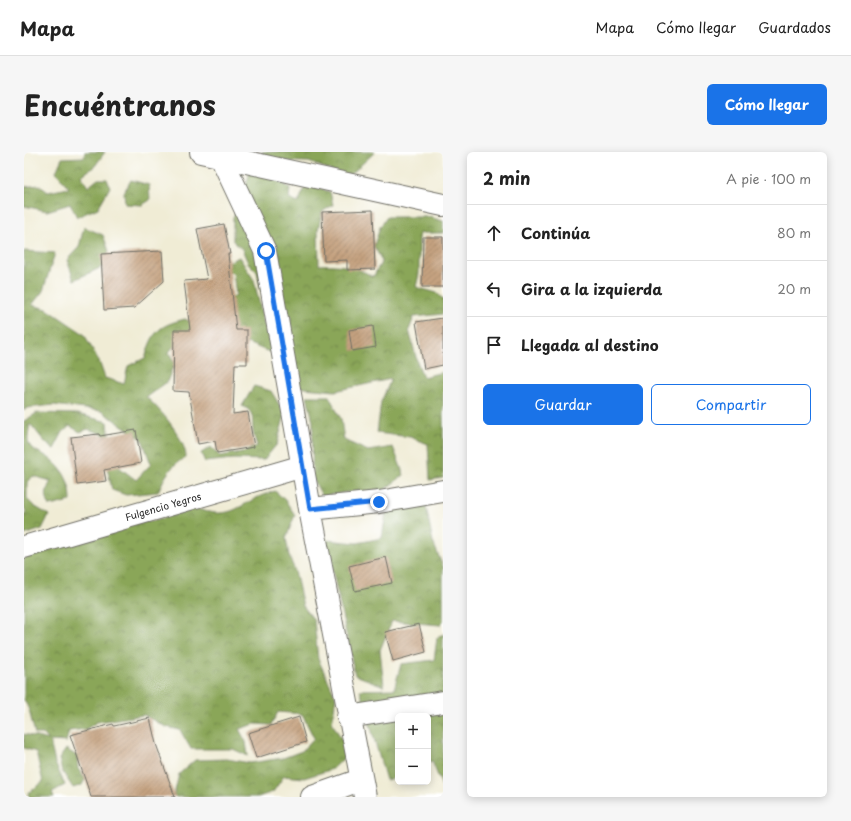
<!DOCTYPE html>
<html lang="es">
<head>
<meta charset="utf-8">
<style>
  :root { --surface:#fff; --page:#f6f6f6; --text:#222; --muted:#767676; --line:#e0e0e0; --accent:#1a73e8 }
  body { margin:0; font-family:"Playpen Sans",sans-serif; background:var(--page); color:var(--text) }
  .controls { position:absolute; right:12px; bottom:12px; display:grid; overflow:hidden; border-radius:6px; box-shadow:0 2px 10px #0003 }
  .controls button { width:36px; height:36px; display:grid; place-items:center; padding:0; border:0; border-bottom:1px solid var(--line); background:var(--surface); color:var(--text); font:20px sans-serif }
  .stop { position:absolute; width:12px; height:12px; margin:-9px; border:3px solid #1a73e8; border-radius:50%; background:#fff }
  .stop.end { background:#1a73e8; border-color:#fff; box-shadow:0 1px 4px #0008 }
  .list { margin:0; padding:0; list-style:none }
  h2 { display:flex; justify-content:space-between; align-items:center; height:52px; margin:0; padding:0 16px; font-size:17px }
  h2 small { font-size:13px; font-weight:400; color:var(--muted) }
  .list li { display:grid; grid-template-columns:26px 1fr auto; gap:12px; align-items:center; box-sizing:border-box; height:56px; padding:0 16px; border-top:1px solid var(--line) }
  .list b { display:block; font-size:15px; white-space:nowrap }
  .list em { font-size:13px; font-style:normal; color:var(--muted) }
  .actions { display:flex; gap:8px; padding:12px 16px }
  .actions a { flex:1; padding:9px 0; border:1px solid var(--accent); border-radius:6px; text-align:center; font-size:14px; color:var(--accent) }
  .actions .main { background:var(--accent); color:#fff }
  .icon { flex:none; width:22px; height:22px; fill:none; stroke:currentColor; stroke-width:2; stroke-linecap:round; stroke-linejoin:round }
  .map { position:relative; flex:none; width:419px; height:645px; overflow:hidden; border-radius:6px }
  header { display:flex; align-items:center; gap:24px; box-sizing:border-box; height:56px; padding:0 20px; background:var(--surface); border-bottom:1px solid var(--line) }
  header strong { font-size:19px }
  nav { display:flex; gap:22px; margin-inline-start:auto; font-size:14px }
  .intro { display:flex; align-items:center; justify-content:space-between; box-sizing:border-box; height:96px; padding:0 24px }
  h1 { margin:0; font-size:28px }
  .button { padding:10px 18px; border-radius:6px; background:var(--accent); color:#fff; font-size:14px; font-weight:700 }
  main { display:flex; gap:24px; padding:0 24px }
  aside { flex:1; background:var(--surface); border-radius:6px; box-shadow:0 2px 10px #0003 }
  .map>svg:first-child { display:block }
</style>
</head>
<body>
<header>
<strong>Mapa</strong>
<nav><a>Mapa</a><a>Cómo llegar</a><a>Guardados</a></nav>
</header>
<div class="intro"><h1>Encuéntranos</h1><a class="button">Cómo llegar</a></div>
<main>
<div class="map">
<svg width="419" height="645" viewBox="0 0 419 645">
  <defs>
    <pattern id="forest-crowns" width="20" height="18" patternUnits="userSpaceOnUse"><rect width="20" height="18" fill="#8aa659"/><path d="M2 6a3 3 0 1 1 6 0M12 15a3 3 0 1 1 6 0" fill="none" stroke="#71874a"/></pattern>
    <pattern id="building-hatch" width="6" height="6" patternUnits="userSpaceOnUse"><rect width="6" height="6" fill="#c5a280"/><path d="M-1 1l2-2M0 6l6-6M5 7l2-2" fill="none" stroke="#a08469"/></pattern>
  </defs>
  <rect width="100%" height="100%" fill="#fff"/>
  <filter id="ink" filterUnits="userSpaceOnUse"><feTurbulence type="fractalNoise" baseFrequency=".025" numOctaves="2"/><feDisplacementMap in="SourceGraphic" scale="8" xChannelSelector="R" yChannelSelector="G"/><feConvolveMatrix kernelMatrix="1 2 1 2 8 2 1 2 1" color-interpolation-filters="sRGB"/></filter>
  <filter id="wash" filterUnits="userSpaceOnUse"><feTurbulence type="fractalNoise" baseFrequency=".012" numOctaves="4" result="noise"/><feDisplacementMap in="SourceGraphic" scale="16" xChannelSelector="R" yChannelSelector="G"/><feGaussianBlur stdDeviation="0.9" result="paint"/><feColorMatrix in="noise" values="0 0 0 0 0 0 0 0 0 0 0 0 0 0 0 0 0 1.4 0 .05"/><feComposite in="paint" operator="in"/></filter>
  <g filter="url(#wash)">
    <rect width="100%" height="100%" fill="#f0ecd5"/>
    <path fill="url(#forest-crowns)" stroke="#5a6842" d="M 61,0 L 81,0 L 71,14 L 57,24 L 64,35 L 74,27 L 83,27 L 86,35 L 74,56 L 53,65 L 46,52 L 23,59 L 0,54 L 0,35 L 15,33 L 24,40 L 45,36 L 32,20 L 38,6 L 60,5 Z
      M 238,0 L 351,0 L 324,25 L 285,10 L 243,9 Z
      M 226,19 L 246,24 L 266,36 L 265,47 L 274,51 L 283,31 L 306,40 L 309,53 L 298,60 L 294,78 L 295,113 C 314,112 333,114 349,125 L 358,109 L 350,94 L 356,75 L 363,65 L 405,65 L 419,69 L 419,81 L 395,81 L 395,122 L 392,135 L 413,141 L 419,147 L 419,162 L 390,165 L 385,178 L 393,209 L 399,225 L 419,220 L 419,326 L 406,328 L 404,292 L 386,285 L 353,281 L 357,250 L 367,227 L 311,239 L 281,236 L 265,231 L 256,182 L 267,166 L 259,149 L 237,139 L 233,120 L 224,111 L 218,97 L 209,89 L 209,65 L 218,49 Z
      M 107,28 L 125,33 L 126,48 L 118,53 L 101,52 L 100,40 Z
      M 60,75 L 79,83 L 85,99 L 78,115 L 50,128 L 43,108 L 55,95 Z
      M 0,99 L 31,101 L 19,139 L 8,153 L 23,157 L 60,182 L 75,209 L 81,226 L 100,232 L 104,214 L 121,206 C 129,180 133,174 161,167 L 171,172 C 164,185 153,189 145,200 L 150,212 L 143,230 L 122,245 C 137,258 161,286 162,305 C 147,313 141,324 134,340 L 102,343 L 88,338 L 80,301 L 80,283 L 64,277 L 56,280 L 46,274 L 39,280 L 30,297 C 20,292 14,280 6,272 C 5,279 2,288 6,294 C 9,298 17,301 22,304 C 38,314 47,330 47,349 L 26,354 C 20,345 22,338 27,329 L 9,324 L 3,331 L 3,347 L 10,354 L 25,363 L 18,377 L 0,383 L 0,363 L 3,362 L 0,355 L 0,269 L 13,261 L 53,262 L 84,270 L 86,294 L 95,315 L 112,328 L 127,312 L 118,287 L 77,259 L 30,253 L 3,256 L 0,259 Z
      M 215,105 L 230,128 L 240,172 L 249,183 L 248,201 L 223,191 L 192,154 L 212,143 L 209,121 L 192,116 Z
      M 230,234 L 247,239 L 261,262 L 253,292 L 240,308 L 209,307 L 181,310 L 177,301 L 187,295 L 196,304 L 223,299 L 233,294 C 232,289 229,283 229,278 C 228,266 231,260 218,254 Z
      M 283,244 L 305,244 L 317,267 L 320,288 L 344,299 L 369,295 L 380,323 L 345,349 L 324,340 L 298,344 L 288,325 L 289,269 Z
      M 251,339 L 261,348 L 271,363 L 262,386 L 265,404 L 271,419 L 279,454 L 290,468 L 294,507 L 312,545 L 308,571 L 319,589 L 320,606 L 309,617 L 280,626 L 260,624 L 249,640 L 234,645 L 152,645 L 150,643 L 155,622 L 171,608 L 203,607 L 226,611 L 259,606 L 278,599 L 290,586 L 278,562 L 254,560 L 247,573 L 231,572 L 215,577 L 222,590 L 224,604 L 209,597 L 167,597 L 156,578 L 142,575 L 120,563 L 73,570 L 62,577 L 45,579 L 42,590 L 26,589 L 31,611 L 41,633 L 28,640 L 30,645 L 5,645 L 4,641 L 19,630 L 12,600 L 0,596 L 0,582 L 25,588 L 19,582 L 11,582 L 5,558 L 0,547 L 0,400 L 77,385 L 87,374 L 134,368 L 168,355 C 212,372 213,349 251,339 Z
      M 400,344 L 409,390 L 419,415 L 419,469 L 416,473 L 368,469 L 356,498 L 360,534 L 331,523 L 302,388 L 333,391 L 358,386 L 364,347 Z
      M 419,482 L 419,637 L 408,609 L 404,610 L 404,564 L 374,564 L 374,625 L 362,628 L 336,538 L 370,537 L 377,512 L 410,508 L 413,486 Z
      M 42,597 L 53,604 L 54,617 L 61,627 L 58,633 L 49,636 L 38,619 L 35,607 Z"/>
    <g id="blocks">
      <path fill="url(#building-hatch)" d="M 349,58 L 351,117 L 323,118 L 323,108 L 300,109 L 298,60 Z
        M 200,72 L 206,102 L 204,102 L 212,178 L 223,178 L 223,212 L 211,212 L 209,262 L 224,260 L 230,295 L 193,301 L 191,289 L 174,292 L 165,240 L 149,239 L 150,178 L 166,178 L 160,129 L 183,127 L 173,77 Z
        M 399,85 L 419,85 L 419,135 L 398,135 Z
        M 138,99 L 140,129 L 110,156 L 80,158 L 77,102 Z
        M 419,166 L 419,213 L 400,217 L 392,170 Z
        M 349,174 L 352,195 L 328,199 L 325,178 Z
        M 112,278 L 117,311 L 80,318 L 82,329 L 53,333 L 47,285 L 75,282 L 76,284 Z
        M 362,405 L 368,431 L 331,439 L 325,414 Z
        M 395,472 L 402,500 L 369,509 L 361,480 Z
        M 275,565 L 282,590 L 232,606 L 224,581 Z
        M 126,566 L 132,592 L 151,645 L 67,645 L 46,583 L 89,572 L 90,574 Z"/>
    </g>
  </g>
  <g filter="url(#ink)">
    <use href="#blocks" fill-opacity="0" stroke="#706f66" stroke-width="1"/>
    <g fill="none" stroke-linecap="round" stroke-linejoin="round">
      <defs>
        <path id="minor" d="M 177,0 L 419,53
          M 197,5 L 241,99 L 286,357 L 341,645
          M 286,357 L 355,350 L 419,339
          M 0,395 L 279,314
          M 324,565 L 419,550
          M 288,645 L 336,628"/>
      </defs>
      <use href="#minor" stroke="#706f66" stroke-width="24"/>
      <use href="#minor" stroke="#fff" stroke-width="22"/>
    </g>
  </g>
  <g fill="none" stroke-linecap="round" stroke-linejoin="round" filter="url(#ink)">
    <path stroke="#1a73e8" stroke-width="5" d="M 242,99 L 286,357 L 355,350"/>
  </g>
  <g text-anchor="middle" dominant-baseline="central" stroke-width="3" stroke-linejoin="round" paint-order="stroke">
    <g font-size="10" fill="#2b2b2b" stroke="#fff">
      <text transform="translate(139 354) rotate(-16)">Fulgencio Yegros</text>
    </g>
  </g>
</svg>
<div class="controls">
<button>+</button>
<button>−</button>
</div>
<div class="stop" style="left:242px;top:99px"></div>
<div class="stop end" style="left:355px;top:350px"></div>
</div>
<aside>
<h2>2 min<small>A pie · 100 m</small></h2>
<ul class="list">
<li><svg class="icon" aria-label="ahead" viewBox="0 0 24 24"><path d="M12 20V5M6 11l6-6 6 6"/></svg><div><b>Continúa</b></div><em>80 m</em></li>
<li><svg class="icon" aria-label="left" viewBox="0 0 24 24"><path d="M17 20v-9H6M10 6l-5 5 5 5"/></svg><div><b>Gira a la izquierda</b></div><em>20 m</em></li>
<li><svg class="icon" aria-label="arrive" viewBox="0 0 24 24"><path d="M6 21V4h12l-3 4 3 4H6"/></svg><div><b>Llegada al destino</b></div></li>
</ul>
<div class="actions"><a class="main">Guardar</a><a>Compartir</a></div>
</aside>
</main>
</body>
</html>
